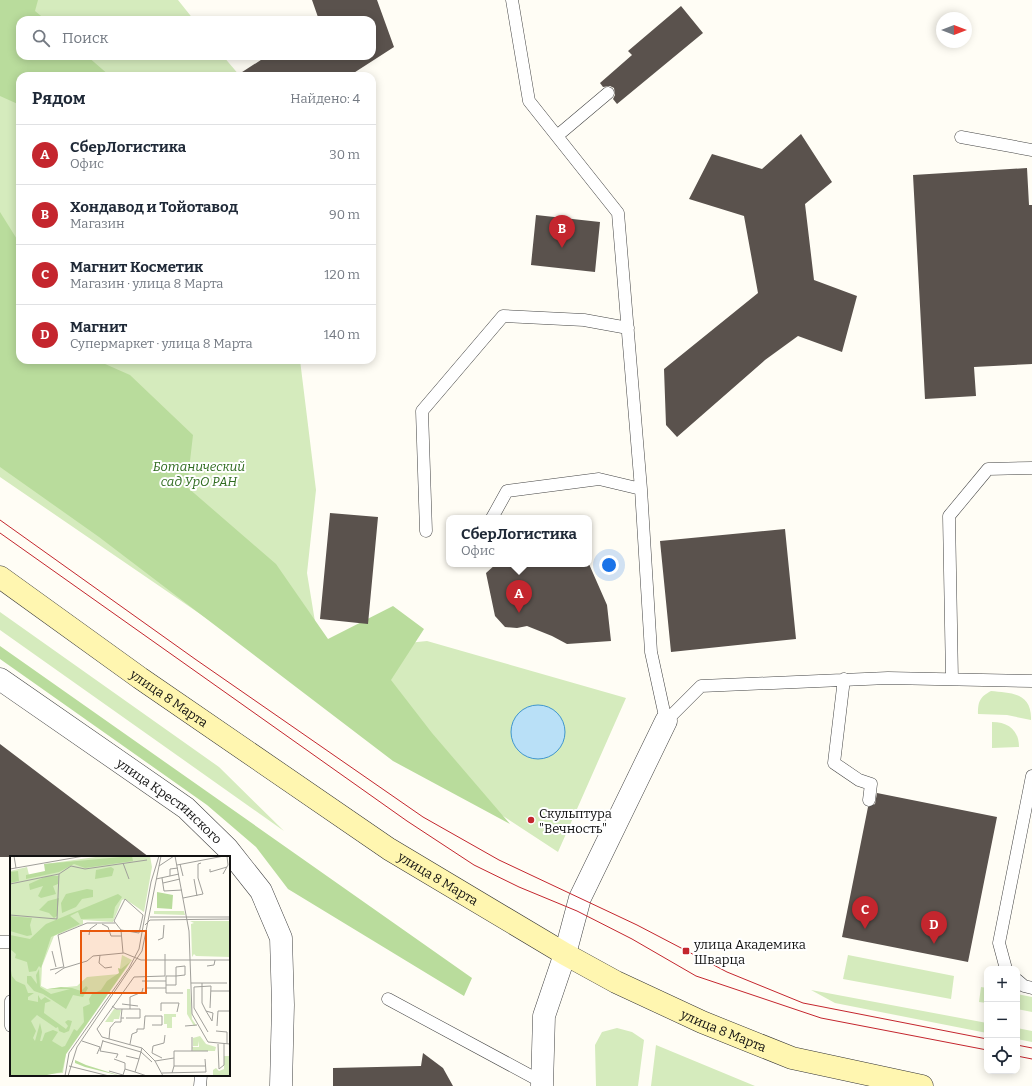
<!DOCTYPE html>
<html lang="ru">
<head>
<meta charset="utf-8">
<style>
  :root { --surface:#fff; --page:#f6f6f7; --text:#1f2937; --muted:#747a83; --line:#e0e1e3; --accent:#c4262e }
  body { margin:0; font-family:Bitter,serif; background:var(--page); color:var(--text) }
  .controls { position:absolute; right:12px; bottom:12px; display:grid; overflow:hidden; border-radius:8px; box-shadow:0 2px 10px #0003 }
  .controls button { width:36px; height:36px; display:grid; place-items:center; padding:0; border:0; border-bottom:1px solid var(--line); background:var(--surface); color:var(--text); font:20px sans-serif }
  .compass { position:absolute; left:936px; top:12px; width:36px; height:36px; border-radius:50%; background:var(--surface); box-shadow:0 2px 10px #0003; rotate:90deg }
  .you { position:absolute; left:609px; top:565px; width:14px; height:14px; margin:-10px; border:3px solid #fff; border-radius:50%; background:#1a73e8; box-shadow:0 0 0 6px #1a73e833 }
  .badge { display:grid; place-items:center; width:26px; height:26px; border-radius:50%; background:var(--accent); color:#fff; font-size:13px; font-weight:700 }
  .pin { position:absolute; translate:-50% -33px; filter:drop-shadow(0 1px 2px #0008) }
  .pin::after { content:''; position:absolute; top:21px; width:14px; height:12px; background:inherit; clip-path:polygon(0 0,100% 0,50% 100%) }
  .popup { position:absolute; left:446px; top:515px; width:146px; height:52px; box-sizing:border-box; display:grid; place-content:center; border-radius:8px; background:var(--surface); filter:drop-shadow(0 1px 3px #0005); font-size:13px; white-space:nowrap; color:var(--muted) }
  .popup b { font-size:15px; color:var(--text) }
  .popup::after { content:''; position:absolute; left:50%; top:100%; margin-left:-8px; border:8px solid transparent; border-top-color:var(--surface) }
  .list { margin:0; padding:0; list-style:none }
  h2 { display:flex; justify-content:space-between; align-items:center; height:52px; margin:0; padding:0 16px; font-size:17px }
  h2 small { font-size:13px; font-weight:400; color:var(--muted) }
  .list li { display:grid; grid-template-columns:26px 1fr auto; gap:12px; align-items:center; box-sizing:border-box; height:60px; padding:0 16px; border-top:1px solid var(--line) }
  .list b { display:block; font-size:15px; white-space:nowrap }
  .list p { margin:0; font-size:13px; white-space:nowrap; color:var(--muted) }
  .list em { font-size:13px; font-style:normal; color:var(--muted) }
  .icon { flex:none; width:22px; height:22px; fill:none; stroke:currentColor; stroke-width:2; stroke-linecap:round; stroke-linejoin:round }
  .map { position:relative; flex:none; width:1032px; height:1086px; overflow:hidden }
  .search { position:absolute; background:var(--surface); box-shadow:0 2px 10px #0003; left:16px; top:16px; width:360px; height:44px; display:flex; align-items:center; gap:10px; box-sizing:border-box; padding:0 14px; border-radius:12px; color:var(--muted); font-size:15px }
  .panel { position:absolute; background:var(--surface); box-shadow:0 2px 10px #0003; left:16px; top:72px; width:360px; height:292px; border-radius:12px }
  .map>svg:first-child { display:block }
</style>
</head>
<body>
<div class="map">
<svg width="1032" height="1086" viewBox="0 0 1032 1086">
  <rect width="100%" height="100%" fill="#fffdf5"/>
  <path fill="#d5ebbd" d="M 0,0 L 178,0 L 194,20 L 20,20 L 20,56 L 223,56 L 240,76 L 20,76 L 20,360 L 300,360 L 316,490 L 307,573 L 320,652 L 427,641 L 626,698 L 558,852 L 314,692 L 0,477 Z
    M 0,612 L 219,767 L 284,831 L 0,630 Z
    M 991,691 C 1010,693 1032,692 1031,720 L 1007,715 L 978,714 C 978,701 980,697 991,691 Z
    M 992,722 C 1009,722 1019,731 1019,747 L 992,748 Z
    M 848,955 L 954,976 L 951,999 L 843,979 Z
    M 981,987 L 987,988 L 987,1003 L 979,1002 Z
    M 811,990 L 987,1023 L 987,1033 L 835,1003 Z
    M 1017,994 L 1032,997 L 1032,1012 L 1017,1009 Z
    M 617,1028 L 632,1032 L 644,1040 L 638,1086 L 596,1086 L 595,1045 L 602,1032 Z
    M 1017,1028 L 1032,1031 L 1032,1042 L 1017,1039 Z
    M 656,1045 L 755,1086 L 651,1086 Z"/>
  <path fill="#b9dc9c" d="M 0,0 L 38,0 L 35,11 L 46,20 L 20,20 L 20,56 L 87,56 L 110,76 L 20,76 L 20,105 L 0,96 Z
    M 0,212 L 20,244 L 20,360 L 96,360 L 130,375 L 193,435 L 187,487 L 276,564 L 328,639 L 393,606 L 424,629 L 391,680 L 432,733 L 510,824 L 393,761 L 99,537 L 0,467 Z
    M 0,646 L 472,978 L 464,996 L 288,889 L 256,847 L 207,805 L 0,659 Z"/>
  <path fill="#b9e0f7" stroke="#3f96cf" d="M511 732a27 27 0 1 1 54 0a27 27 0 1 1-54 0Z"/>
  <path fill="#5a524d" d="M 312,0 L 377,0 L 394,47 L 349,76 L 236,76 L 267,56 L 372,56 L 372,20 L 319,20 Z
    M 681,6 L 703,33 L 617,104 L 613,99 L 615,95 L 614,88 L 610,86 L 603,87 L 600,83 L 632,55 L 628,51 Z
    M 801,134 L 832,182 L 805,204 L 814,280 L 857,296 L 842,352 L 798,336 L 765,360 L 677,437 L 666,425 L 664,369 L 758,293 L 744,216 L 689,199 L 712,154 L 762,169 Z
    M 1027,168 L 1029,205 L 1032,205 L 1032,364 L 974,367 L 976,396 L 925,399 L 913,175 Z
    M 536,215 L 600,222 L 595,272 L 531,265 Z
    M 330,513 L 378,517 L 368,624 L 320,619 Z
    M 785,529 L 796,639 L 671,652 L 660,541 Z
    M 496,564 L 589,564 L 607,605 L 611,641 L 567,644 L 552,636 L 527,626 L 517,628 L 505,627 L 495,616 L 486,573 Z
    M 0,744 L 149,857 L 0,857 Z
    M 877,793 L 997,817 L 968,962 L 842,937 L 868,807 L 875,804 Z
    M 423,1053 L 443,1068 L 453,1086 L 333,1086 L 333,1068 L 421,1066 Z"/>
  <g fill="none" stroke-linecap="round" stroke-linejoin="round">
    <defs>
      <path id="service" d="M 512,0 L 529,101 L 618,213 L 641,489 L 651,652 L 666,721
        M 557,136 L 608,93
        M 961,137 L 1032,150
        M 492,518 L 507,491 L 599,479 L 641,489
        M 426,531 L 422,411 L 503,316 L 584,320 L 628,328
        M 844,679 L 834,763 L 859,780 L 871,784 L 869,800
        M 952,679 L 949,516 L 988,469 L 1032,468
        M 666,721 L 701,686 L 888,678 L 1032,681
        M 0,942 L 11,942
        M 1006,969 L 999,943 L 1032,776
        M 1017,980 L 1024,986 L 1032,988
        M 388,999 L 542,1082
        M 11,1001 L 11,1026
        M 200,1086 L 201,1075"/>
      <path id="minor" d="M 565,954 L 580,898 L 666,721"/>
      <g id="tertiary">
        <path id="s1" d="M 0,679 L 186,808 L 227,848 L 261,891 L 281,938 L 283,1005 L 281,1086"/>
        <path d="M 542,1086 L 544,1016 L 565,954"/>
      </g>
      <g id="secondary">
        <path id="s2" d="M 0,577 L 140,678 L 389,849 L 565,954 L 616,982 L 702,1022 L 792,1058 L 922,1086"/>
      </g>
    </defs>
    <use href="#service" stroke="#444" stroke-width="13"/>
    <use href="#minor" stroke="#444" stroke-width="23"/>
    <use href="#tertiary" stroke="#444" stroke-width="23"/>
    <use href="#secondary" stroke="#333" stroke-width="23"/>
    <use href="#service" stroke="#fff" stroke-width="12"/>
    <use href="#minor" stroke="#fff" stroke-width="22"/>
    <use href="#tertiary" stroke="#fff" stroke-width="22"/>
    <use href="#secondary" stroke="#fff6b0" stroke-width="22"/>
    <path stroke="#c4262e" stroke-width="1" d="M 0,520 L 195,659 L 423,817 L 499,860 L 637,925 L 727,972 L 803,1003 L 987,1039
      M 0,533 L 407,821 L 474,865 L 519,887 L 577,911 L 632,939 L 696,976 L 821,1018 L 987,1050
      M 1017,1045 L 1032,1048
      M 1017,1056 L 1032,1059"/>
  </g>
  <g fill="#c4262e" stroke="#fff" stroke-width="1.5">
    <circle cx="531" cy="820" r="4"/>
    <rect x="682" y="947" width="8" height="8" rx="2"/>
  </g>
  <g text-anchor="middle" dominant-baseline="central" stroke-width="4" stroke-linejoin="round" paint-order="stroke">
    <g font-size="13" font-style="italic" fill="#2f6b1f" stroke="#fff">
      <text x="199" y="466">Ботанический<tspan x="199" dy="15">сад УрО РАН</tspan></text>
    </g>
    <g font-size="13" fill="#111" stroke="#fff">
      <text stroke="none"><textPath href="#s2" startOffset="208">улица 8 Марта</textPath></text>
      <text stroke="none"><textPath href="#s1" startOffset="209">улица Крестинского</textPath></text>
      <text stroke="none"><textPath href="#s2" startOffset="532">улица 8 Марта</textPath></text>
      <text stroke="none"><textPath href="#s2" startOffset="856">улица 8 Марта</textPath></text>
    </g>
    <g font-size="13" fill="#111" stroke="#fff" text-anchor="start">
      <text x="539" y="813">Скульптура<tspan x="539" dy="15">"Вечность"</tspan></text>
      <text x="694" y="944">улица Академика<tspan x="694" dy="15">Шварца</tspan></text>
    </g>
  </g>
  <g transform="translate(10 856)">
    <rect width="220" height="220" fill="#fffdf5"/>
    <path d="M 93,0 L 140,0 L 142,11 L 134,56 L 115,43 L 112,44 L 103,66 L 73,64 L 73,68 L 44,80 L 32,110 L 31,130 L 37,133 L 67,130 L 77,121 L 109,118 L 112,99 L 122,104 L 56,198 L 53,217 L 0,220 L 0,15 L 17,11 L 19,19 L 35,16 L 35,8 ZM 144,55 L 174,55 L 175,59 L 144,58 ZM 180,65 L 220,65 L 220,101 L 186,100 L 184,98 L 182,101 L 181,68 L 184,67 ZM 177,133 L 180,133 L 182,163 L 186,169 L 184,170 L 177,158 ZM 104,153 L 111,154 L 109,163 L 104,163 L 103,166 L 95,166 ZM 154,158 L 166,158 L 166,161 L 162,161 L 162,172 L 157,172 L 157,168 L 154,168 ZM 190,180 L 196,188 L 206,191 L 205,195 L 183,195 L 182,191 L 189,191 L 189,185 L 188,190 L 183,190 L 183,182 ZM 214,200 L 219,200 L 220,220 L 198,220 L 203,219 L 203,214 L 206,212 L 209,215 L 214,213 Z" fill="#d5ebbd"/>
    <path d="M 122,0 L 123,5 L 75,12 L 64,8 L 49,16 L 16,23 L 16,19 L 35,15 L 34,8 ZM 101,11 L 104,13 L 102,20 L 85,23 L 86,14 ZM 8,15 L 9,25 L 0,27 L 0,16 ZM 37,20 L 49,20 L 48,28 L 43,30 L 46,38 L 31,42 L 28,40 L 33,30 L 20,34 L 19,28 ZM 77,33 L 83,34 L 83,41 L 72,43 L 66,51 L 52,57 L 51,47 L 56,38 ZM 147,36 L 163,39 L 162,53 L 147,52 ZM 108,38 L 112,41 L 105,51 L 103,62 L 71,63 L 68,56 L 60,60 L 70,68 L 41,81 L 31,112 L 29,110 L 26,115 L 19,116 L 17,106 L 5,102 L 6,98 L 0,93 L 0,79 L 20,83 L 36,68 ZM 49,42 L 47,60 L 44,62 L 39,57 L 29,54 L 38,45 ZM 0,60 L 22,62 L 20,69 L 22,79 L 17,80 L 0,75 ZM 120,106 L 56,198 L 52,216 L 32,220 L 0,220 L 0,109 L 2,120 L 6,125 L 15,129 L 18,137 L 24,137 L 18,141 L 18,144 L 28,146 L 28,139 L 31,144 L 35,141 L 41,145 L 35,147 L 34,157 L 56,173 L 58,170 L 55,166 L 58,164 L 62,165 L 59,175 L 54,177 L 49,175 L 48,171 L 46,172 L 27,159 L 21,165 L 26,175 L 23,182 L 25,185 L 30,167 L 32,176 L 30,185 L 32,185 L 35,177 L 43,174 L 48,176 L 42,185 L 52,191 L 55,190 L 64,173 L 67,175 L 74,166 L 73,151 L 80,148 L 79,143 L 82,138 L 91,134 L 97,125 L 109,117 L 108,112 L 111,113 ZM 29,113 L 30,131 L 41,138 L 60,133 L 38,133 L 51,131 L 62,132 L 71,135 L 76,130 L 78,132 L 73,141 L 63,139 L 56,153 L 33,138 L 24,135 L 17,127 L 17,120 L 21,120 L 27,128 L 26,119 ZM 65,204 L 76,209 L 111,220 L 75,211 L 65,207 Z" fill="#b9dc9c"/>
    <path fill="none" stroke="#a09f9a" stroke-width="1" d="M 4,0 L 6,12M 165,0 L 179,75 L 182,158 L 198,186 L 220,188M 113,7 L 119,23M 170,8 L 173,20M 167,9 L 214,0M 149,10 L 164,0M 0,13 L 74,0M 200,13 L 200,16 L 217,11M 213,18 L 218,9 L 217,0M 160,20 L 160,13 L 168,12M 152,22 L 154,35 L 172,34M 146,23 L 169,18M 184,23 L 187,40M 153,27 L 170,23M 0,28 L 49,18 L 61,10 L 75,13 L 137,4M 173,42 L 193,38 L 188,22 L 188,8 L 191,7M 0,59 L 47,63 L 49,18M 140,61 L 220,61M 92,68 L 98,71 L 101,80 L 111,80M 135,69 L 140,64 L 220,63M 111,74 L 129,77 L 133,59 L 115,43 L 104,65 L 111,74 L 113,97M 79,79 L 80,73 L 87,68M 148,84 L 153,82 L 154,69M 42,95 L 46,111M 90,99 L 89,107 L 95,112 L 102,111M 175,110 L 175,119 L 166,120 L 166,111 ZM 197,110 L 204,109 L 205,104M 54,112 L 48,79 L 77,67 L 105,67M 40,114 L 53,111M 45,118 L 54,112 L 77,105 L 83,100 L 114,97 L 131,104 L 220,104M 156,120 L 156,137 L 173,137M 132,125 L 156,125M 181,127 L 217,127M 192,127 L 192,147 L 196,155 L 202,165 L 203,157 L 196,155M 156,129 L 166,129 L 166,120 L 156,120M 136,132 L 156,132M 201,135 L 220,135M 112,148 L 128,150M 102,150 L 106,153 L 130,153 L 130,162 L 116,162M 200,152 L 201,130M 112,153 L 111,162 L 114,162M 120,153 L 120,141 L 132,136 L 133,132M 151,155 L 151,147 L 169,147 L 167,156M 175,170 L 187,169M 207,170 L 208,155 L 220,155M 206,175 L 217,176 L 217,188M 198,176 L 184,152 L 184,131 L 201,130M 182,181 L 182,195M 99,183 L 100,172 L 105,166 L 111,166 L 111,162M 93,184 L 90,195 L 108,198 L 106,202M 72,185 L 90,191 L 87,198M 93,185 L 131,196 L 142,206M 120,188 L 122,178 L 127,176 L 127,173 L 134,173 L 135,160 L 152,160 L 152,169 L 142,169M 208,188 L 209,213 L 214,209 L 214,188M 116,200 L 129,203 L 132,192M 152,202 L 142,197 L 143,190 L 154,187 L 155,179M 104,203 L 115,207 L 115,213 L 125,216M 129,203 L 125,216 L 137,220M 145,205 L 164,202M 59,210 L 99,220M 164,210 L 164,195 L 198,195M 99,215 L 113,219 L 115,213M 152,217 L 196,216 L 195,203M 162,217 L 164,210 L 195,210M 55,220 L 59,197 L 119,112 L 129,93 L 141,26 L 149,0M 58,220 L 67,191 L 132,95 L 151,0M 153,220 L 145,205 L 132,192 L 92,181 L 87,173 L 124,121 L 155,120 L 155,98"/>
    <path fill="#e8590c" fill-opacity="0.15" stroke="#e8590c" stroke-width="2" d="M 71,75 L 136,75 L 136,137 L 71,137 Z"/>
    <rect width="220" height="220" fill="none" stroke="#111" stroke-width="2"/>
  </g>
</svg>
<div class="controls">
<button>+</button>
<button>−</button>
<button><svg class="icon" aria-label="locate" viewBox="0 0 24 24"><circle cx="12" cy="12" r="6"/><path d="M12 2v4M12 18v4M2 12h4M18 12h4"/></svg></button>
</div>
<svg class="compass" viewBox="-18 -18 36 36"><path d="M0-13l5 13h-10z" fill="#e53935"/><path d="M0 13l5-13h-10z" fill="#747a83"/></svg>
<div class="you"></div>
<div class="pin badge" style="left:519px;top:613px">A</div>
<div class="popup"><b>СберЛогистика</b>Офис</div>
<div class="pin badge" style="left:562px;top:248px">B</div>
<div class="pin badge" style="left:865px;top:929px">C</div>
<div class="pin badge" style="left:934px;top:944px">D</div>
<div class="search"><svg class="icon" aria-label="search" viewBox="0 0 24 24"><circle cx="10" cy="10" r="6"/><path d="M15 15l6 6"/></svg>Поиск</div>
<section class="panel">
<h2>Рядом<small>Найдено: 4</small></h2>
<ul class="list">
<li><span class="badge">A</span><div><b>СберЛогистика</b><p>Офис</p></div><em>30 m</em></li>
<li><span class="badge">B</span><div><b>Хондавод и Тойотавод</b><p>Магазин</p></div><em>90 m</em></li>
<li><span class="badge">C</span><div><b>Магнит Косметик</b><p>Магазин · улица 8 Марта</p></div><em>120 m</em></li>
<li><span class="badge">D</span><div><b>Магнит</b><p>Супермаркет · улица 8 Марта</p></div><em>140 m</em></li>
</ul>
</section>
</div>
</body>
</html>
